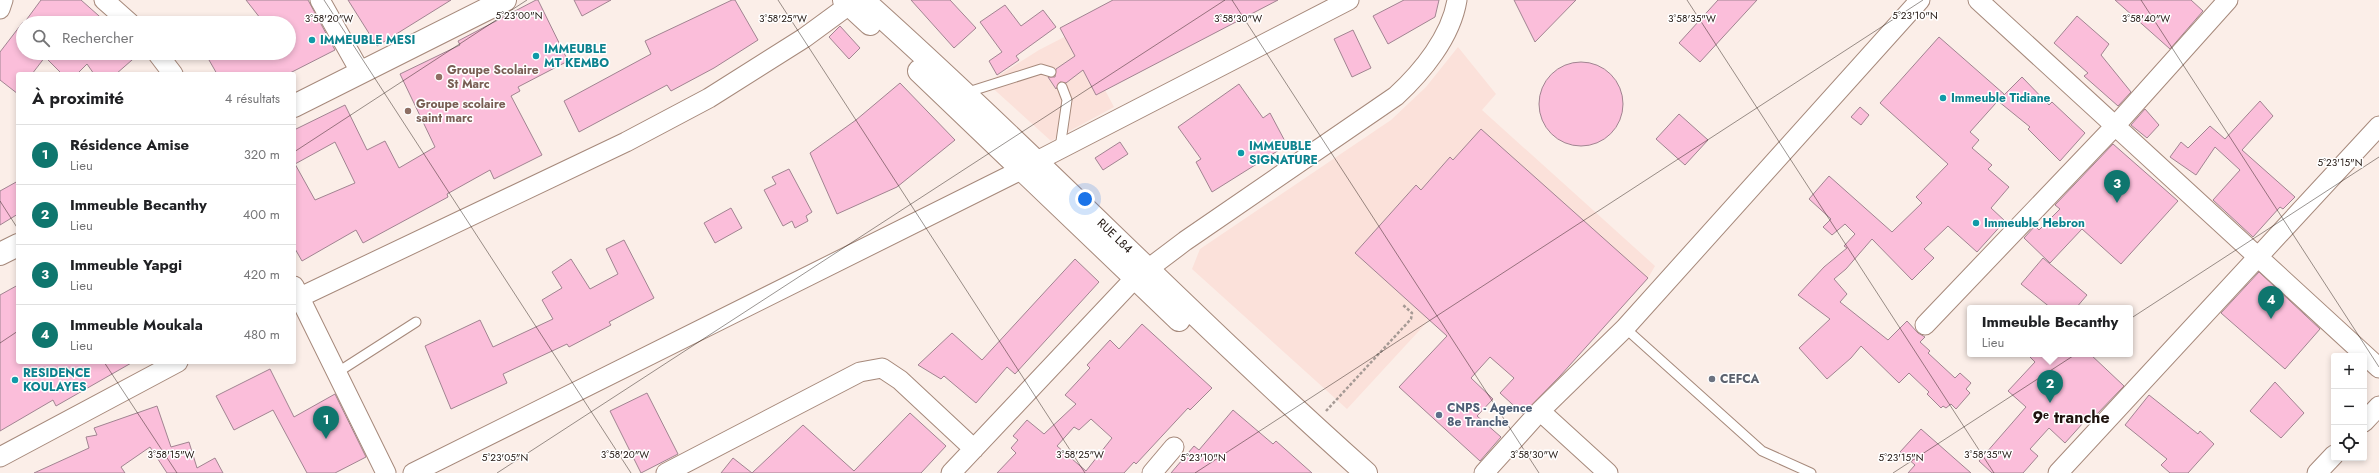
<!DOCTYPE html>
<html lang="fr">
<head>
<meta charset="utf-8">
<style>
  :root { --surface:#fff; --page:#f6f6f6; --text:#202124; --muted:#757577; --line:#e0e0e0; --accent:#0f766e }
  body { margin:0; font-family:Jost,sans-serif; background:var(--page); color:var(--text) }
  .controls { position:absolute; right:12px; bottom:12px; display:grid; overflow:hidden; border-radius:4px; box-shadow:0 2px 6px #0003 }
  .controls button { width:36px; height:36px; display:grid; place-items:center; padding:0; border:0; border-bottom:1px solid var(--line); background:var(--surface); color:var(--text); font:20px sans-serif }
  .you { position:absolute; left:1085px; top:199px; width:14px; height:14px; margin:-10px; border:3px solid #fff; border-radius:50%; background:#1a73e8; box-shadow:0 0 0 6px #1a73e833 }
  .badge { display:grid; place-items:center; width:26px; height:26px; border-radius:50%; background:var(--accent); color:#fff; font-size:13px; font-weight:700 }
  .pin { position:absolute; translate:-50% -33px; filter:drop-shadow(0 1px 2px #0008) }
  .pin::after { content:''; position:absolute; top:21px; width:14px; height:12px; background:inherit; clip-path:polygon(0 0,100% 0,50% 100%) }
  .popup { position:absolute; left:1967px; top:305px; width:166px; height:52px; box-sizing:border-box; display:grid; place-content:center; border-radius:4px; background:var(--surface); filter:drop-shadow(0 1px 3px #0005); font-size:13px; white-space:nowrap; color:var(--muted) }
  .popup b { font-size:15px; color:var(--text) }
  .popup::after { content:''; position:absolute; left:50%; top:100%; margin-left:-8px; border:8px solid transparent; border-top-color:var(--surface) }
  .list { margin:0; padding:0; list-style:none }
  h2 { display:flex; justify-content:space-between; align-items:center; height:52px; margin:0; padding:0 16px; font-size:17px }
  h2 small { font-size:13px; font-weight:400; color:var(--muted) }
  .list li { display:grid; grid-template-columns:26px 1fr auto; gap:12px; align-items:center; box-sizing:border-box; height:60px; padding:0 16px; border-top:1px solid var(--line) }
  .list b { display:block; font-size:15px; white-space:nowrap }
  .list p { margin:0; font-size:13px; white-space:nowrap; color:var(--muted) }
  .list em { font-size:13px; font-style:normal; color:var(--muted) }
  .icon { flex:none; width:22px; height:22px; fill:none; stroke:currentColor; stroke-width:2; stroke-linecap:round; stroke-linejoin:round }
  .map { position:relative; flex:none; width:2379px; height:473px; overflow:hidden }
  .search { position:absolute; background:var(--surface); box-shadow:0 2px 6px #0003; left:16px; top:16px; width:280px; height:44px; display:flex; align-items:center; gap:10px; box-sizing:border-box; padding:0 14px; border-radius:22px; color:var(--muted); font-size:15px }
  .panel { position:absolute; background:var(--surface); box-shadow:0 2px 6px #0003; left:16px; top:72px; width:280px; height:292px; border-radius:4px }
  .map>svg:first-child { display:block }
</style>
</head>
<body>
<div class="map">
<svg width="2379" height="473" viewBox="0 0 2379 473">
  <rect width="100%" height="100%" fill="#fbeee8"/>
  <path fill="#fbe1da" d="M 1074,32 L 1114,107 L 1051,141 L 987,83 L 1039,50 Z
    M 1458,47 L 1496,94 L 1482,110 L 1655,266 L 1648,278 L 1538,400 L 1490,357 L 1481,366 L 1429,320 L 1347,409 L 1192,269 L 1200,249 L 1391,120 L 1426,87 Z"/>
  <path fill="#fbbeda" stroke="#a18491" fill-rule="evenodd" d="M 41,0 L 81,0 L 107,23 L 24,23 Z
    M 246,0 L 308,0 L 335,50 L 288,74 L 217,74 L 205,53 L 289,53 L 289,23 L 264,23 Z
    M 348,0 L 451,0 L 377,46 Z
    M 536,0 L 538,0 L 568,61 L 518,87 L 520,91 L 511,96 L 542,155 L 494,179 L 490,170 L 447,194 L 448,197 L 363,243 L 356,230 L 302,261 L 294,247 L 294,130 L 345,105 L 367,150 L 385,141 L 399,168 L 435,147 L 400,74 L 460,45 L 458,41 ZM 335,142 L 355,183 L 315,200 L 295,164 Z
    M 574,0 L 611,0 L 582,16 Z
    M 732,0 L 735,0 L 758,40 L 714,68 L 671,91 L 667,85 L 579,132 L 564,101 L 651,54 L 645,41 Z
    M 911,0 L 950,0 L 976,28 L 954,48 Z
    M 1113,0 L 1278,0 L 1096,95 L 1083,70 L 1066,83 L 1060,82 L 1056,89 L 1048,77 L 1055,77 L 1056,69 L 1075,56 L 1060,28 Z
    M 1404,0 L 1439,0 L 1435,17 L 1388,44 L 1373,16 Z
    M 1514,0 L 1576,0 L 1535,42 Z
    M 1718,0 L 1757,0 L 1700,62 L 1679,43 Z
    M 2115,0 L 2191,0 L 2203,11 L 2170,49 Z
    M 1005,5 L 1021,26 L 1043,10 L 1056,27 L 1016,56 L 1019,60 L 997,75 L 989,61 L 1002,52 L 980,22 Z
    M 2077,16 L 2109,44 L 2101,55 L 2131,92 L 2118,106 L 2084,76 L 2088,73 L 2054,43 Z
    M 23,22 L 23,53 L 140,53 L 116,74 L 94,74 L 87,64 L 77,74 L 62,74 L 45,57 L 32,74 L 18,74 L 18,94 L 0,80 L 0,52 Z
    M 840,26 L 860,48 L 849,59 L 829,37 Z
    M 1353,30 L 1371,68 L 1352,77 L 1334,39 Z
    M 1939,37 L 2004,94 L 1970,132 L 1979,140 L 1972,148 L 1992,165 L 1988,169 L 2009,187 L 1991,208 L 2005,221 L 1977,252 L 1948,226 L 1924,249 L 1934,258 L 1912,280 L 1872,239 L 1846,269 L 1834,279 L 1847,294 L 1840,302 L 1888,340 L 1907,321 L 1918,333 L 1925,337 L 1920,342 L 1930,351 L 1928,353 L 1955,378 L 1960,373 L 1971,383 L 1966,389 L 1970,393 L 1956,409 L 1951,404 L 1946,408 L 1943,406 L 1941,408 L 1927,394 L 1929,392 L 1909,373 L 1899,383 L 1861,346 L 1851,358 L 1827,379 L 1799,348 L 1830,319 L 1798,295 L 1824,267 L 1847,248 L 1844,246 L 1855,234 L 1845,224 L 1832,235 L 1823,227 L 1831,219 L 1809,199 L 1829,176 L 1892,232 L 1922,203 L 1916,197 L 1948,164 L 1880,103 Z
    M1539 104a42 42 0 1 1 84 0a42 42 0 1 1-84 0Z
    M 2022,77 L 2049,105 L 2052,102 L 2085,133 L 2060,161 L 2028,129 L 2030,127 L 1998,101 Z
    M 900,83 L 955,140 L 897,187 L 837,214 L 810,153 L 856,120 Z
    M 1239,84 L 1263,118 L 1270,113 L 1287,145 L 1212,192 L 1196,162 L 1201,159 L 1178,127 Z
    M 2260,101 L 2273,116 L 2242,150 L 2295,197 L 2283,209 L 2280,207 L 2253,237 L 2213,200 L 2240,170 L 2215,147 L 2196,175 L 2170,157 L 2181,142 L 2188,148 L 2210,126 L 2225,139 Z
    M 1860,107 L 1869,115 L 1861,125 L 1851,117 Z
    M 2145,109 L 2159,125 L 2147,138 L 2131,125 Z
    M 1679,114 L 1708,140 L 1685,165 L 1656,139 Z
    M 1481,129 L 1648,278 L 1560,376 L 1523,414 L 1500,393 L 1514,378 L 1490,357 L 1471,378 L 1493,399 L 1477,416 L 1501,437 L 1480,461 L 1399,387 L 1447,336 L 1355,253 L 1416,185 L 1421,190 L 1450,157 L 1453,160 Z
    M 1120,142 L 1128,154 L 1103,170 L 1095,158 Z
    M 2113,144 L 2178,201 L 2121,264 L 2082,229 L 2050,263 L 2024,238 L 2035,226 L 2039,230 L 2060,209 L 2055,205 Z
    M 789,169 L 812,212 L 806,216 L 808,221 L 795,228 L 792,221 L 783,226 L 764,190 L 776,184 L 772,177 Z
    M 18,181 L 18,214 L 0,225 L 0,191 Z
    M 731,208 L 742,228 L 715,243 L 704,223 Z
    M 624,240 L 654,298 L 609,322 L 611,325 L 569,347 L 567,344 L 503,374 L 507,383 L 451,409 L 425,346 L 480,320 L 493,347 L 553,319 L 542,300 L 562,288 L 552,272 L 571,259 L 590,289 L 618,274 L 606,249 Z
    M 2043,258 L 2087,295 L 2076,308 L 2051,308 L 2021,284 Z
    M 1075,259 L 1099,282 L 1015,374 L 1007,367 L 976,403 L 944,376 L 941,379 L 918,365 L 952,333 L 982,360 Z
    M 2259,272 L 2320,329 L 2285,369 L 2221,313 Z
    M 18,285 L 18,362 L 133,362 L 56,406 L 53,400 L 0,431 L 0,295 Z
    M 1142,324 L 1212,388 L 1190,410 L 1188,408 L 1136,464 L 1134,462 L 1124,473 L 997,473 L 1016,453 L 1011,448 L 1018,440 L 1013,436 L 1027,420 L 1044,434 L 1076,404 L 1065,395 L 1090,368 L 1087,365 L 1110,340 L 1119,349 ZM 1091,419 L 1112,438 L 1086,471 L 1057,446 L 1074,427 L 1079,430 Z
    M 2027,354 L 2090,354 L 2124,386 L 2095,416 L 2092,413 L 2065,443 L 2049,428 L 2030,449 L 2038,456 L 2023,473 L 1992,473 L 1979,461 L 2026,407 L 2008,391 L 2035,362 Z
    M 270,369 L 294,417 L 335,394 L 366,457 L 335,473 L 307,473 L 273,410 L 234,430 L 216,396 Z
    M 2275,382 L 2304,413 L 2281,438 L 2250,411 Z
    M 647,393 L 678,454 L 641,473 L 610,411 Z
    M 2149,395 L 2198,434 L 2200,431 L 2214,444 L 2188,473 L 2170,473 L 2161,465 L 2167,459 L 2125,425 Z
    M 157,406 L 171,447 L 189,442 L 197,468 L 215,458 L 223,473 L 167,473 L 150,447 L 121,467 L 125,473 L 34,473 L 89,448 L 86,437 L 97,435 L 94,428 Z
    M 1233,410 L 1273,444 L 1276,441 L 1312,473 L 1171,473 L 1194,446 L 1199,450 Z
    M 910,413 L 946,446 L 921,473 L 721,473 L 733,458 L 752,473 L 803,425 L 854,471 Z
    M 1921,429 L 1971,473 L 1908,473 L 1915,465 L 1900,452 Z"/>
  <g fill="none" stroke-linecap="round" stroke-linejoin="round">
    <defs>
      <path id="lane" d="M 965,93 L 1041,69 L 1051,72
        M 1060,148 L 1067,100 L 1062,87
        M 1625,328 L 1762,451 L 1811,473
        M 338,372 L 416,322"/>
      <path id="street" d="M 104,0 L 130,23
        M 320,0 L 361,73
        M 1978,0 L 2379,368
        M 0,9 L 3,0
        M 157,53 L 173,74
        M 1037,161 L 1349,0
        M 1148,269 L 1185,241 L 1396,96 C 1422,72 1451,37 1457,0
        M 294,286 L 386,473
        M 294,300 L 626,142 L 709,98 L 804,38 L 849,5
        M 1925,325 L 2115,126 L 2228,0
        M 1540,411 L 1608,473
        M 2364,422 L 2379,406
        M 0,457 L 178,362
        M 413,473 L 1023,169
        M 666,473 L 860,372 L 882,368 L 900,380 L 974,449
        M 951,473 L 1135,278
        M 1152,473 L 1174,447
        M 1484,473 L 1540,411 L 1625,328 L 1920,0
        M 2058,473 L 2379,126
        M 2317,473 L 2334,455"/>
      <path id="secondary" d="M 844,0 L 870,24
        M 863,0 C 1035,154 1194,320 1366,473
        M 919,71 L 1179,320
        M 294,106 L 505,0
        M 0,254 L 18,245"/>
    </defs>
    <use href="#lane" stroke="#a6897b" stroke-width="11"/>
    <use href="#street" stroke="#a6897b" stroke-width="21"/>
    <use href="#secondary" stroke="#a6897b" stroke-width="24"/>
    <path stroke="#a69a95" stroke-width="2.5" stroke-dasharray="3 2" stroke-linecap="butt" d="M 1326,411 L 1411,319 L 1412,313 L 1402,304"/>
    <use href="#lane" stroke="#fff" stroke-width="9"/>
    <use href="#street" stroke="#fff" stroke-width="19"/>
    <use href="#secondary" stroke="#fff" stroke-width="22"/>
  </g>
  <path fill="none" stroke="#1e130e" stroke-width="1" stroke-opacity="0.45" d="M 324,0 L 631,473M 778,0 L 1085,473M 1232,0 L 1539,473M 1687,0 L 1994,473M 2141,0 L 2379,367M 294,152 L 527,0M 0,201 L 18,229M 0,343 L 18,331M 104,362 L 177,473M 497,473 L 1225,0M 1195,473 L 1923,0M 1893,473 L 2379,157"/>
  <g fill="#0f9aa8" stroke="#fff" stroke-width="1.5">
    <circle cx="312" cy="40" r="4"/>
    <circle cx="536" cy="56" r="4"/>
    <circle cx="1943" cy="98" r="4"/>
    <circle cx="1241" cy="153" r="4"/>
    <circle cx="1976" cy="223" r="4"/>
    <circle cx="15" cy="380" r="4"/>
  </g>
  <g fill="#8d6e63" stroke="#fff" stroke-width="1.5">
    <circle cx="439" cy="77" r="4"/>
    <circle cx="408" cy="111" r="4"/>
  </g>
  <circle fill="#6b7280" stroke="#fff" stroke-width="1.5" cx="1712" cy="379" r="4"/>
  <circle fill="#5c6f8a" stroke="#fff" stroke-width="1.5" cx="1439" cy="415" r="4"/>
  <g text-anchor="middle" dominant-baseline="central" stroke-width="3" stroke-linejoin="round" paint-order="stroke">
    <g font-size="12" font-weight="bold" fill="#0d838f" stroke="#fff" text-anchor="start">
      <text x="320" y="40">IMMEUBLE MESI</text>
      <text x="544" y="49">IMMEUBLE<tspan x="544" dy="14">MT KEMBO</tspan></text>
      <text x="1951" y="98">Immeuble Tidiane</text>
      <text x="1249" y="146">IMMEUBLE<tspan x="1249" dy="14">SIGNATURE</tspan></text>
      <text x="1984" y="223">Immeuble Hebron</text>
      <text x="23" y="373">RESIDENCE<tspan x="23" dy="14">KOULAYES</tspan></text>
    </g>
    <g font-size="12" font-weight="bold" fill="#785e54" stroke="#fff" text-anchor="start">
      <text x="447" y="70">Groupe Scolaire<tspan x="447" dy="14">St Marc</tspan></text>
      <text x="416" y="104">Groupe scolaire<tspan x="416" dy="14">saint marc</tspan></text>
    </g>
    <g font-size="12" fill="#1e130e" stroke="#fff">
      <text transform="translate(1115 236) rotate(44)">RUE L84</text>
    </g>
    <g font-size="12" font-weight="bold" fill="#5b616d" stroke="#fff" text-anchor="start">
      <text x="1720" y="379">CEFCA</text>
    </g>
    <g font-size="12" font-weight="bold" fill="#4e5e75" stroke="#fff" text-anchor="start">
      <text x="1447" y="408">CNPS - Agence<tspan x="1447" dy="14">8e Tranche</tspan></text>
    </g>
    <g font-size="16" font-weight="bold" fill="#1e130e" stroke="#fff">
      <text x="2071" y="417">9ᵉ tranche</text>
    </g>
  </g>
  <g font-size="10" text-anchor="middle" fill="#1e130e" stroke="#fff" stroke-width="3" stroke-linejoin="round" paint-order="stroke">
    <text x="1915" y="19">5°23'10"N</text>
    <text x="519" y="19">5°23'00"N</text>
    <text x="329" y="22">3°58'20"W</text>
    <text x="783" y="22">3°58'25"W</text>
    <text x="1238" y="22">3°58'30"W</text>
    <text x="1692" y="22">3°58'35"W</text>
    <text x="2146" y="22">3°58'40"W</text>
    <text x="2340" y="166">5°23'15"N</text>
    <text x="171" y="458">3°58'15"W</text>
    <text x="625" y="458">3°58'20"W</text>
    <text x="1080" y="458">3°58'25"W</text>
    <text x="1534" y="458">3°58'30"W</text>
    <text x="1988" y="458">3°58'35"W</text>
    <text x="505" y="461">5°23'05"N</text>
    <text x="1203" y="461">5°23'10"N</text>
    <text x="1901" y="461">5°23'15"N</text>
  </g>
</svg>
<div class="controls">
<button>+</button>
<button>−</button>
<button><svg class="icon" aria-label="locate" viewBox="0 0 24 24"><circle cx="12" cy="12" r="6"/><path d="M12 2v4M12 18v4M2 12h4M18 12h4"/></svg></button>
</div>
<div class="you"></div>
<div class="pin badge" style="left:326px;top:439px">1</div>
<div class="pin badge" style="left:2050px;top:403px">2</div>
<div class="popup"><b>Immeuble Becanthy</b>Lieu</div>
<div class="pin badge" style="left:2117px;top:203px">3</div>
<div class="pin badge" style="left:2271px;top:319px">4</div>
<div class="search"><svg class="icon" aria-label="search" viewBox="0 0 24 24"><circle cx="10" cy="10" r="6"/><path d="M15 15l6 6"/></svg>Rechercher</div>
<section class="panel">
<h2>À proximité<small>4 résultats</small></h2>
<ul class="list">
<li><span class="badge">1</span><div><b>Résidence Amise</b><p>Lieu</p></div><em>320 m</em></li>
<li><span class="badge">2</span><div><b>Immeuble Becanthy</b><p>Lieu</p></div><em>400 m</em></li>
<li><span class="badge">3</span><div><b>Immeuble Yapgi</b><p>Lieu</p></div><em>420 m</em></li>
<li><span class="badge">4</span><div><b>Immeuble Moukala</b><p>Lieu</p></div><em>480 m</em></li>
</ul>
</section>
</div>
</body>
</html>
